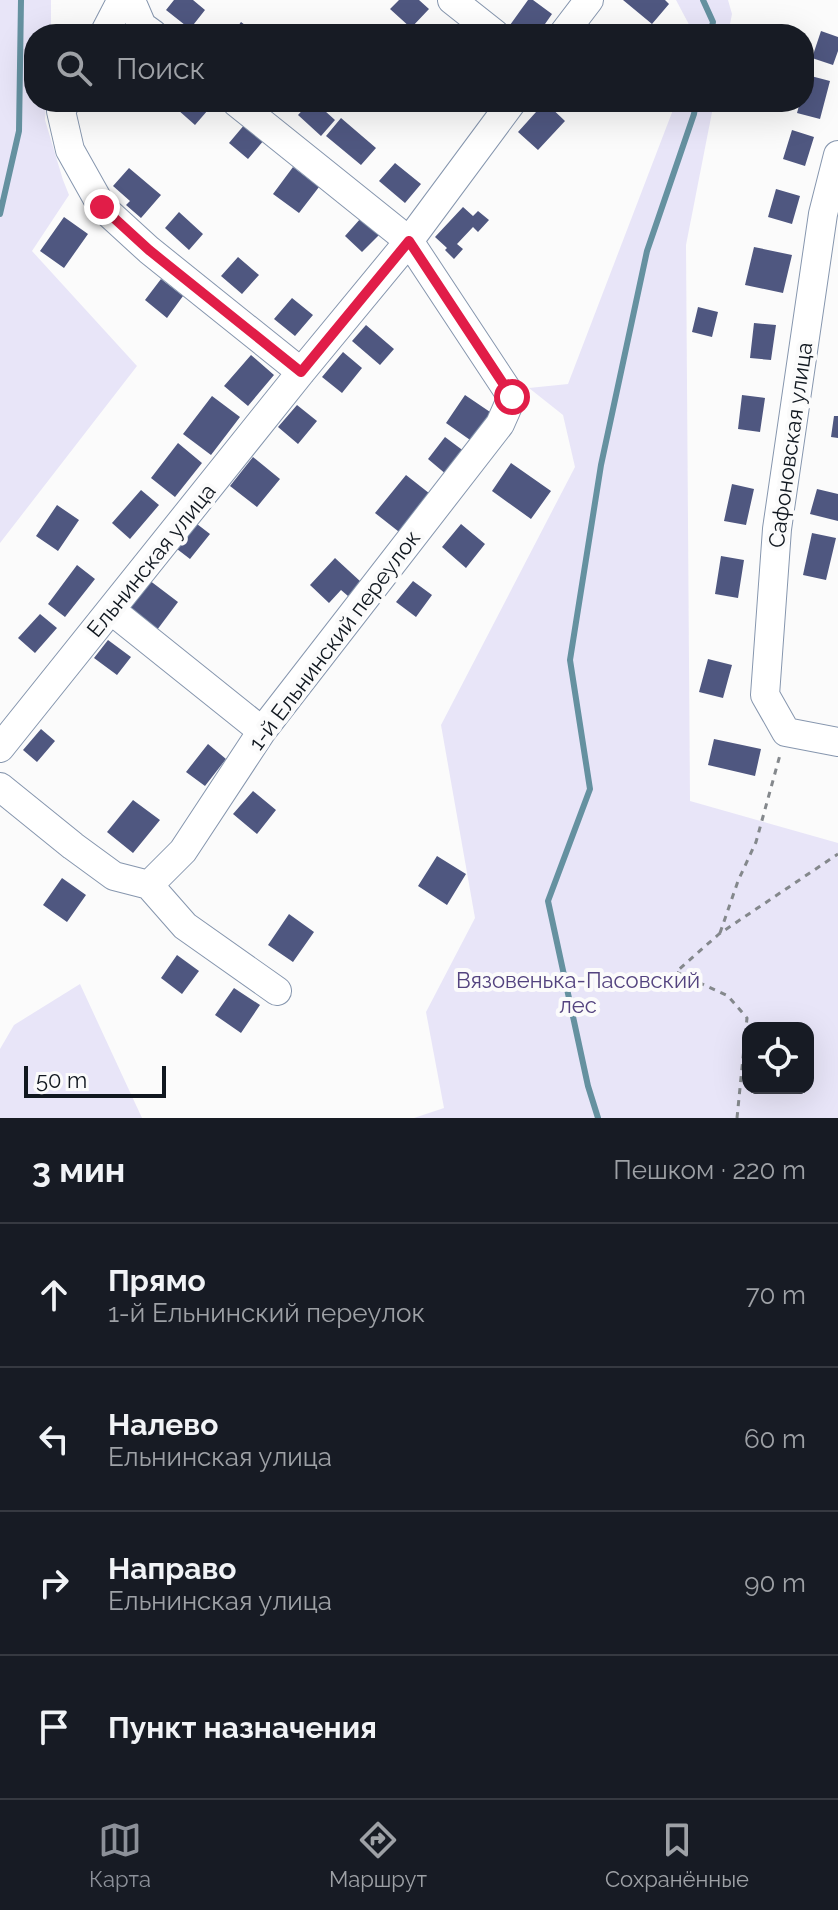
<!DOCTYPE html>
<html lang="ru">
<head>
<meta charset="utf-8">
<style>
  :root { --surface:#171b24; --page:#242831; --text:#f1f3f6; --muted:#9ea1a6; --line:#363941; --accent:#8c9099 }
  body { margin:0; font-family:Raleway,sans-serif; background:var(--page); color:var(--text) }
  .controls { position:absolute; right:24px; bottom:24px; display:grid; overflow:hidden; border-radius:16px; box-shadow:0 8px 32px #0002 }
  .controls button { width:72px; height:72px; display:grid; place-items:center; padding:0; border:0; border-bottom:2px solid var(--line); background:var(--surface); color:var(--text); font:40px sans-serif }
  .scale { position:absolute; left:24px; bottom:20px; width:142px; box-sizing:border-box; padding-left:8px; border:4px solid #10171f; border-top:0; font-size:22px; line-height:28px; white-space:nowrap; color:#10171f; -webkit-text-stroke:6px #fbfbfb; paint-order:stroke }
  .stop { position:absolute; width:24px; height:24px; margin:-18px; border:6px solid #e11d48; border-radius:50%; background:#fff }
  .stop.end { background:#e11d48; border-color:#fff; box-shadow:0 2px 8px #0008 }
  .list { margin:0; padding:0; list-style:none }
  h2 { display:flex; justify-content:space-between; align-items:center; height:104px; margin:0; padding:0 32px; font-size:34px }
  h2 small { font-size:26px; font-weight:400; color:var(--muted) }
  .list li { display:grid; grid-template-columns:52px 1fr auto; gap:24px; align-items:center; box-sizing:border-box; height:144px; padding:0 32px; border-top:2px solid var(--line) }
  .list b { display:block; font-size:30px; white-space:nowrap }
  .list p { margin:0; font-size:26px; white-space:nowrap; color:var(--muted) }
  .list em { font-size:26px; font-style:normal; color:var(--muted) }
  .icon { flex:none; width:44px; height:44px; fill:none; stroke:currentColor; stroke-width:2; stroke-linecap:round; stroke-linejoin:round }
  .map { position:relative; flex:none; width:838px; height:1118px; overflow:hidden }
  .search { position:absolute; background:var(--surface); box-shadow:0 8px 32px #0002; left:24px; right:24px; top:24px; height:88px; display:flex; align-items:center; gap:20px; box-sizing:border-box; padding:0 28px; border-radius:32px; color:var(--muted); font-size:30px }
  .sheet { height:680px; background:var(--surface) }
  nav { display:flex; justify-content:space-around; align-items:center; box-sizing:border-box; height:112px; border-top:2px solid var(--line); background:var(--surface); font-size:22px; color:var(--muted) }
  nav a { display:grid; justify-items:center; gap:4px }
  nav .on { color:var(--accent) }
  .map>svg:first-child { display:block }
</style>
</head>
<body>
<div class="map">
<svg width="838" height="1118" viewBox="0 0 838 1118">
  <rect width="100%" height="100%" fill="#fbfbfb"/>
  <path fill="#e8e5f8" fill-rule="evenodd" d="M 0,0 L 51,0 L 51,34 L 34,34 L 34,102 L 46,102 L 45,120 L 63,180 L 69,195 L 32,251 L 137,366 L 0,543 Z
    M 676,0 L 728,0 L 732,14 L 728,34 L 694,34 Z
    M 676,102 L 714,102 L 686,245 L 690,801 L 838,843 L 838,1118 L 414,1118 L 444,1108 L 426,1012 L 475,918 L 441,725 L 575,467 L 563,415 L 529,388 L 568,384 ZM 748,1028 L 808,1028 L 808,1088 L 748,1088 Z
    M 80,984 L 142,1118 L 0,1118 L 0,1049 L 14,1025 Z"/>
  <g fill="none" stroke-linecap="round" stroke-linejoin="round">
    <path stroke="#6591a0" stroke-width="6" d="M 703,0 L 713,22 L 710,34
      M 0,214 L 19,131 L 21,0
      M 598,1118 L 588,1086 L 548,901 L 590,789 L 570,660 L 601,465 L 647,251 L 694,114 L 696,102"/>
  </g>
  <path fill="#4f5780" d="M 174,0 L 193,0 L 205,10 L 190,29 L 166,10 Z
    M 399,0 L 419,0 L 429,9 L 411,28 L 390,9 Z
    M 528,0 L 533,0 L 552,14 L 538,34 L 522,34 L 510,25 Z
    M 623,0 L 665,0 L 669,4 L 652,24 Z
    M 241,22 L 257,34 L 232,34 Z
    M 821,31 L 838,37 L 838,51 L 833,65 L 812,58 Z
    M 807,75 L 830,81 L 820,119 L 797,113 L 800,102 L 804,102 L 804,86 Z
    M 169,102 L 213,102 L 214,103 L 195,125 Z
    M 310,102 L 315,102 L 335,120 L 321,136 L 298,115 Z
    M 545,102 L 565,121 L 538,150 L 518,132 Z
    M 341,118 L 376,148 L 361,165 L 326,136 Z
    M 245,124 L 264,140 L 248,159 L 229,143 Z
    M 792,130 L 814,137 L 805,166 L 783,159 Z
    M 395,163 L 421,184 L 405,203 L 379,181 Z
    M 293,167 L 319,187 L 299,213 L 273,194 Z
    M 129,168 L 161,195 L 141,218 L 126,205 L 130,201 L 113,186 Z
    M 776,189 L 800,196 L 792,224 L 768,217 Z
    M 463,207 L 473,216 L 478,211 L 489,220 L 478,232 L 473,227 L 457,244 L 463,249 L 454,259 L 445,250 L 447,248 L 435,237 Z
    M 179,212 L 203,234 L 189,250 L 165,228 Z
    M 64,217 L 88,234 L 64,268 L 40,251 Z
    M 361,218 L 379,235 L 362,252 L 345,236 Z
    M 754,247 L 792,255 L 783,293 L 745,285 Z
    M 238,257 L 259,275 L 242,294 L 221,276 Z
    M 161,279 L 183,296 L 167,318 L 145,300 Z
    M 292,298 L 313,315 L 295,336 L 274,319 Z
    M 698,307 L 718,312 L 712,337 L 692,332 Z
    M 754,323 L 776,325 L 771,360 L 750,358 Z
    M 366,325 L 394,349 L 380,365 L 352,341 Z
    M 343,352 L 362,368 L 342,393 L 322,377 Z
    M 251,355 L 274,375 L 248,406 L 224,386 Z
    M 465,395 L 493,414 L 473,442 L 446,423 Z
    M 742,395 L 765,398 L 760,432 L 738,429 Z
    M 212,396 L 240,417 L 211,455 L 183,434 Z
    M 297,405 L 317,421 L 298,444 L 278,427 Z
    M 834,416 L 838,416 L 838,438 L 831,437 Z
    M 445,437 L 465,452 L 447,475 L 428,459 Z
    M 178,443 L 202,463 L 175,497 L 151,478 Z
    M 253,457 L 280,479 L 257,507 L 230,486 Z
    M 511,463 L 551,491 L 531,519 L 492,491 Z
    M 406,475 L 434,497 L 403,535 L 375,513 Z
    M 732,484 L 754,489 L 746,525 L 724,521 Z
    M 817,489 L 838,494 L 838,521 L 810,514 Z
    M 141,490 L 159,505 L 130,539 L 112,523 Z
    M 57,505 L 79,520 L 58,551 L 36,536 Z
    M 197,524 L 210,534 L 190,559 L 177,549 Z
    M 461,524 L 485,544 L 466,568 L 442,547 Z
    M 812,533 L 836,538 L 826,580 L 803,575 Z
    M 721,556 L 744,560 L 738,598 L 715,594 Z
    M 335,558 L 361,582 L 348,596 L 341,590 L 329,603 L 310,585 Z
    M 77,565 L 95,579 L 65,617 L 48,604 Z
    M 149,580 L 178,602 L 157,630 L 128,608 Z
    M 413,581 L 432,595 L 416,617 L 396,602 Z
    M 40,614 L 57,628 L 35,653 L 18,638 Z
    M 108,640 L 131,657 L 117,675 L 94,658 Z
    M 708,659 L 732,665 L 723,698 L 699,692 Z
    M 41,729 L 55,741 L 37,762 L 23,750 Z
    M 714,739 L 761,749 L 755,776 L 708,765 Z
    M 208,744 L 226,759 L 205,786 L 186,772 Z
    M 253,791 L 276,810 L 257,834 L 233,814 Z
    M 133,800 L 160,820 L 133,853 L 107,832 Z
    M 437,856 L 466,874 L 447,905 L 418,886 Z
    M 62,878 L 86,895 L 67,922 L 43,905 Z
    M 289,914 L 314,932 L 293,962 L 268,945 Z
    M 177,955 L 199,971 L 182,994 L 161,978 Z
    M 234,988 L 260,1005 L 241,1033 L 215,1015 Z"/>
  <g fill="none" stroke-linecap="round" stroke-linejoin="round">
    <defs>
      <path id="minor" d="M 452,0 L 495,34
        M 133,5 L 142,26 L 153,34
        M 104,34 L 120,3 L 133,5
        M 563,34 L 589,0
        M 66,102 L 61,111 L 70,150 L 102,207 L 149,250 L 301,372
        M 838,155 L 823,214 L 777,529 L 765,695 L 786,732 L 838,742
        M 111,610 L 262,731
        M 0,748 L 301,372 L 409,241 L 512,102
        M 0,787 L 73,846 L 114,876 L 149,885 L 183,851 L 262,731 L 500,424 L 512,397 L 409,241 L 236,102
        M 149,885 L 185,926 L 277,991"/>
    </defs>
    <use href="#minor" stroke="#8696ae" stroke-width="30"/>
    <path stroke="#84888c" stroke-width="3" stroke-dasharray="6 6" stroke-linecap="butt" d="M 720,933 L 738,881 L 756,842 L 780,755
      M 737,1118 L 747,1018 L 728,996 L 676,972 L 719,934 L 838,854"/>
    <use href="#minor" stroke="#fff" stroke-width="28"/>
  </g>
  <g fill="none" stroke-linecap="round" stroke-linejoin="round">
    <path stroke="#e11d48" stroke-width="10" d="M 102,207 L 149,250 L 301,372 L 409,241 L 512,397"/>
  </g>
  <g text-anchor="middle" dominant-baseline="central" stroke-width="8" stroke-linejoin="round" paint-order="stroke">
    <g font-size="22" fill="#10171f" stroke="#fbfbfb">
      <text transform="translate(790 445) rotate(-82)">Сафоновская улица</text>
      <text transform="translate(151 560) rotate(-51)">Ельнинская улица</text>
      <text transform="translate(334 640) rotate(-53)">1-й Ельнинский переулок</text>
    </g>
    <g font-size="22" fill="#53437f" stroke="#fbfbfb">
      <text x="578" y="980">Вязовенька-Пасовский<tspan x="578" dy="25">лес</tspan></text>
    </g>
  </g>
</svg>
<div class="controls">
<button><svg class="icon" aria-label="locate" viewBox="0 0 24 24"><circle cx="12" cy="12" r="6"/><path d="M12 2v4M12 18v4M2 12h4M18 12h4"/></svg></button>
</div>
<div class="scale">50 m</div>
<div class="stop" style="left:512px;top:397px"></div>
<div class="stop end" style="left:102px;top:207px"></div>
<div class="search"><svg class="icon" aria-label="search" viewBox="0 0 24 24"><circle cx="10" cy="10" r="6"/><path d="M15 15l6 6"/></svg>Поиск</div>
</div>
<section class="sheet">
<h2>3 мин<small>Пешком · 220 m</small></h2>
<ul class="list">
<li><svg class="icon" aria-label="ahead" viewBox="0 0 24 24"><path d="M12 20V5M6 11l6-6 6 6"/></svg><div><b>Прямо</b><p>1-й Ельнинский переулок</p></div><em>70 m</em></li>
<li><svg class="icon" aria-label="left" viewBox="0 0 24 24"><path d="M17 20v-9H6M10 6l-5 5 5 5"/></svg><div><b>Налево</b><p>Ельнинская улица</p></div><em>60 m</em></li>
<li><svg class="icon" aria-label="right" viewBox="0 0 24 24"><path d="M7 20v-9h11M14 6l5 5-5 5"/></svg><div><b>Направо</b><p>Ельнинская улица</p></div><em>90 m</em></li>
<li><svg class="icon" aria-label="arrive" viewBox="0 0 24 24"><path d="M6 21V4h12l-3 4 3 4H6"/></svg><div><b>Пункт назначения</b></div></li>
</ul>
</section>
<nav>
<a class="on"><svg class="icon" aria-label="map" viewBox="0 0 24 24"><path d="M3 6l6-2 6 2 6-2v14l-6 2-6-2-6 2zM9 4v14M15 6v14"/></svg>Карта</a>
<a><svg class="icon" aria-label="directions" viewBox="0 0 24 24"><path d="M12 3l9 9-9 9-9-9zM9 14v-3h6M13 9l2 2-2 2"/></svg>Маршрут</a>
<a><svg class="icon" aria-label="saved" viewBox="0 0 24 24"><path d="M7 4h10v16l-5-4-5 4z"/></svg>Сохранённые</a>
</nav>
</body>
</html>
